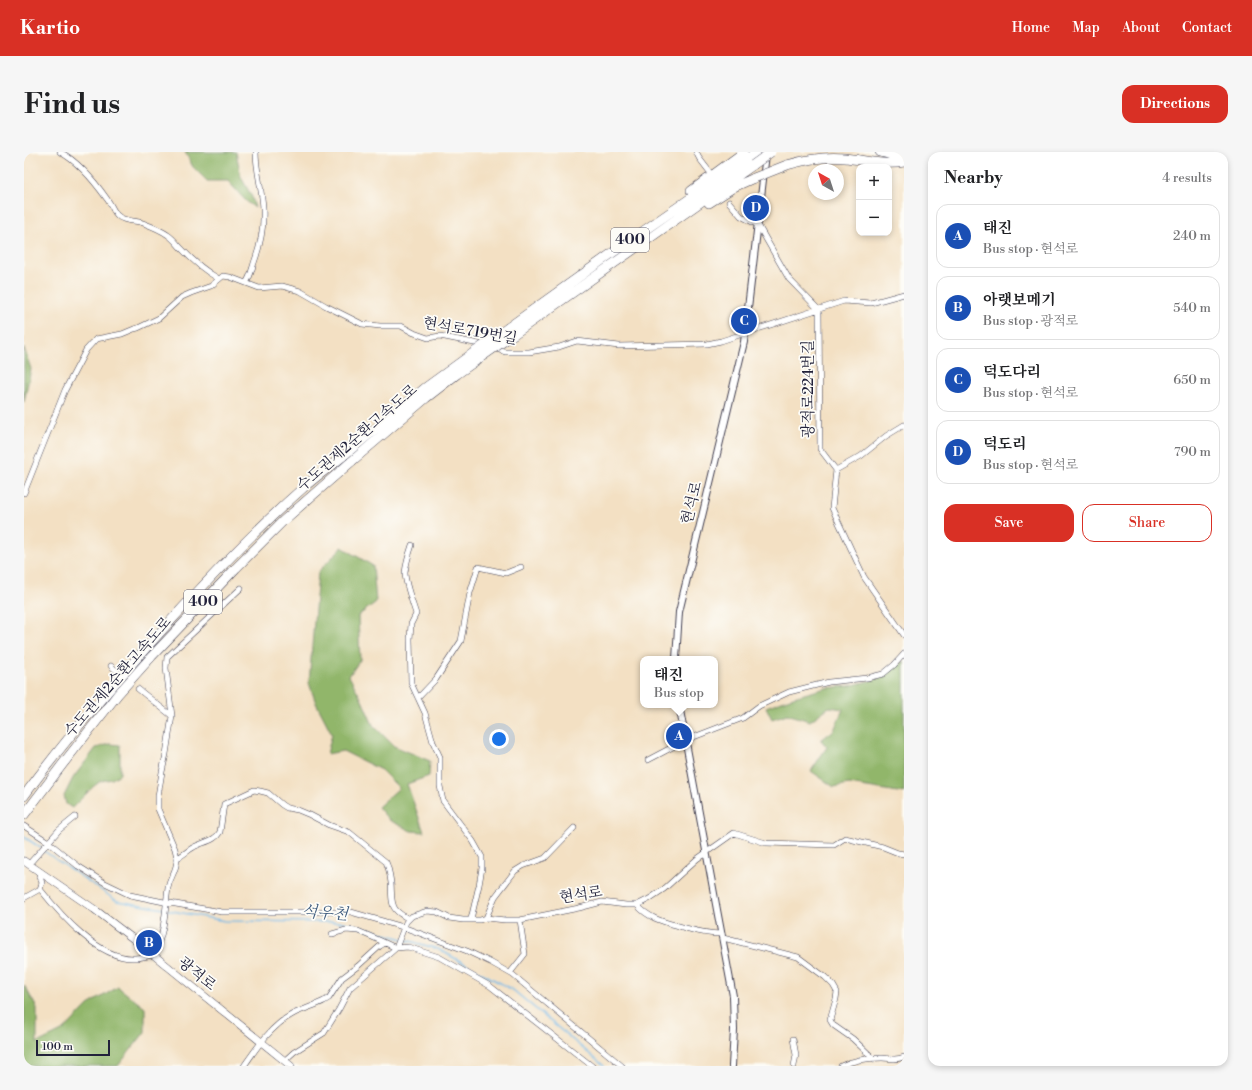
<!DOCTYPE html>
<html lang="en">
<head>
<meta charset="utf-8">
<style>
  :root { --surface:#fff; --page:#f6f6f6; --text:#202124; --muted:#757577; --line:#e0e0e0; --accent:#d93025 }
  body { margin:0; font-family:"Libre Bodoni","Noto Serif KR",serif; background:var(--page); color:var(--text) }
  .controls { position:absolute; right:12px; top:12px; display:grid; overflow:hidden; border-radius:8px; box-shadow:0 2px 6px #0003 }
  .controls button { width:36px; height:36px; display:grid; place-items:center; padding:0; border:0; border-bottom:1px solid var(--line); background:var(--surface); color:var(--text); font:20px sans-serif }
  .compass { position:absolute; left:784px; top:12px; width:36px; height:36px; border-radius:50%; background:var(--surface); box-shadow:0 2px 6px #0003; rotate:321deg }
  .scale { position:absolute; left:12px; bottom:10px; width:74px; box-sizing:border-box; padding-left:4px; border:2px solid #22223b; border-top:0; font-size:11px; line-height:14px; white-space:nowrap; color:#22223b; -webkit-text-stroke:3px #fdfcf7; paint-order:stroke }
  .you { position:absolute; left:475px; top:587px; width:14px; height:14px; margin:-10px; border:3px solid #fff; border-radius:50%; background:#1a73e8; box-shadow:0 0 0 6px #1a73e833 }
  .badge { display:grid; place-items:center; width:26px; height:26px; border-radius:50%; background:var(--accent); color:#fff; font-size:13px; font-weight:700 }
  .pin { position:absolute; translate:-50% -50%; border:2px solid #fff; box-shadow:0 1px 4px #0006 }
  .popup { position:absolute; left:616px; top:504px; width:78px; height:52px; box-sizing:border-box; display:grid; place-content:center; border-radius:8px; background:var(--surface); filter:drop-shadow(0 1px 3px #0005); font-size:13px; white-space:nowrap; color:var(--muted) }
  .popup b { font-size:15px; color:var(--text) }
  .popup::after { content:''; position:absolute; left:50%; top:100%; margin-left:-8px; border:8px solid transparent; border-top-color:var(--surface) }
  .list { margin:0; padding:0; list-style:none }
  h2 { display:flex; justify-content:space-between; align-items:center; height:52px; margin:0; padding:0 16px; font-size:17px }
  h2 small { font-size:13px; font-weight:400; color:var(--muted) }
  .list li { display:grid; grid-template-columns:26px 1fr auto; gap:12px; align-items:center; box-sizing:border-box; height:64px; margin:0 8px 8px; padding:0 8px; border:1px solid var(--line); border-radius:12px }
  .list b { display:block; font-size:15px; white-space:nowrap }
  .list p { margin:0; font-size:13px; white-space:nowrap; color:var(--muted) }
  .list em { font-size:13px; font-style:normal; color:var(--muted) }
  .actions { display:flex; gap:8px; padding:12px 16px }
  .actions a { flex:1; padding:9px 0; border:1px solid var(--accent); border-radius:12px; text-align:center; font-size:14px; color:var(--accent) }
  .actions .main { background:var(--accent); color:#fff }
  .map { position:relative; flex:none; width:880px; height:914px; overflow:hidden; border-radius:12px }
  header { display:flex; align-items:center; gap:24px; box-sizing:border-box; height:56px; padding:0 20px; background:var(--accent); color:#fff }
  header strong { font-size:19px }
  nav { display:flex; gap:22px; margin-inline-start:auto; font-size:14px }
  .intro { display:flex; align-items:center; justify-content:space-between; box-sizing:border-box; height:96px; padding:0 24px }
  h1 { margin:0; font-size:28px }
  .button { padding:10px 18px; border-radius:12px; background:var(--accent); color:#fff; font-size:14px; font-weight:700 }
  main { display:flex; gap:24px; padding:0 24px }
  aside { flex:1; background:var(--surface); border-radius:12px; box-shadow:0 2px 6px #0003 }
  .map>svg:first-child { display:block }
</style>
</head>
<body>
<header>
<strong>Kartio</strong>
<nav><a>Home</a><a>Map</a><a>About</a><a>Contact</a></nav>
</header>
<div class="intro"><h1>Find us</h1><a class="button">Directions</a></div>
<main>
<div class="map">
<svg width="880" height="914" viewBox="0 0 880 914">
  <rect width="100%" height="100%" fill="#fdfcf7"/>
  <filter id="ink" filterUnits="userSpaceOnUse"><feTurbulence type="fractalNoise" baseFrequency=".025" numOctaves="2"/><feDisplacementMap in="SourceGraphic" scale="8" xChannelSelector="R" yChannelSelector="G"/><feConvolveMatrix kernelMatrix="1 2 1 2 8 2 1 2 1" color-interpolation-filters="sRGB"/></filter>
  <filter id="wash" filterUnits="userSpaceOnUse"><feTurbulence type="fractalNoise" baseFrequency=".012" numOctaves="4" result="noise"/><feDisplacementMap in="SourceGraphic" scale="16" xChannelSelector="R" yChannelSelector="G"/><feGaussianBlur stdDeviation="0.9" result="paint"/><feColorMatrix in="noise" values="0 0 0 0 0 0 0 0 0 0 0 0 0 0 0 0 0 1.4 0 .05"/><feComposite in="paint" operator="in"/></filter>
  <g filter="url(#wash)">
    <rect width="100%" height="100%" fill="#f3e0c3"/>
    <path fill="#91b66b" stroke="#5a6c53" d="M 161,0 L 212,0 L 217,25 L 228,45 L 231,56 L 221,48 L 204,29 L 183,29 L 169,15 Z
      M 0,196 L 7,217 L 0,250 Z
      M 318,395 L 349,414 L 352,450 L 334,464 L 336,508 L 325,524 L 337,546 L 349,573 L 370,594 L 406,609 L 405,624 L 383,632 L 400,680 L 387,679 L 365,668 L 354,655 L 375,636 L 357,618 L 319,599 L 303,602 L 308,582 L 292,551 L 285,531 L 294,420 Z
      M 880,509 L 880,641 L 825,632 L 810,635 L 787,619 L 803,595 L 797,588 L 810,578 L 819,557 L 805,555 L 786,569 L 763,562 L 748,567 L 742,555 L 766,546 L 802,536 L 825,534 L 856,526 Z
      M 86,592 L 96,593 L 96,622 L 88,627 L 77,629 L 70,634 L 48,656 L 42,652 L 40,644 L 49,626 L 72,596 Z
      M 0,833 L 13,856 L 13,891 L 40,878 L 64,853 L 94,835 L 121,856 L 121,880 L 94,914 L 0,914 Z"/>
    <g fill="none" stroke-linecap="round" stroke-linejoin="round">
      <path stroke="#70b8e8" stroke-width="1.5" d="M 0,685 L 17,696
        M 20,699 L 93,749 L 140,757
        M 143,758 L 201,769 L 319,770 L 414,797 L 489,838 L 580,914"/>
    </g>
  </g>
  <g filter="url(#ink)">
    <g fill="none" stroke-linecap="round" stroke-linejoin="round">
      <defs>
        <path id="minor" d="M 36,0 C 55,10 71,30 83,47 C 87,52 89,59 93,63 C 99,70 110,68 119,71 C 127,74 137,78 144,83 C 149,86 153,92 157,96 C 168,108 181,119 195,127
          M 672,0 L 675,6 L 685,19
          M 705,50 L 717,64 L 734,73 L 765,127 L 795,158 L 796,297 L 812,318 L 808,356 L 840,425 L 880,483
          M 222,131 C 227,124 228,116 231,108 C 237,91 240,74 239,56 C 238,37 232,19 232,0
          M 469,196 L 481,200 L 505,200 L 535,195 L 553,189 L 595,194 L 683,192 L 697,189 L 820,149 L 847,151 L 880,142
          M 812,318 L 837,304 L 862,284 L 880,273
          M 0,341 L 41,238 L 62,198 L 72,187 L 98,182 L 110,177 L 114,176 L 135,166 L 158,145 L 167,141 L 187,134 L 199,124 L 206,125 L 235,136 L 258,134 L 276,139 L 302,154 L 338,172 L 356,174 L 377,174 L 390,181 L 404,186 L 416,184 L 460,193
          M 388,393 C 385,402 382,411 381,421 C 381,431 389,452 392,462 L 387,472 L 386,487 L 387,531 L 401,561 L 409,590 L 416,605 L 416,634 L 419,649 L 449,689 L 458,705 L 458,716 L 455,733 L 447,767
          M 87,514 L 94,520
          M 114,537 L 148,564
          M 394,546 L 412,527 L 437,489 L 446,441 L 454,415 L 482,421 L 497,415
          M 624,608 L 662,588 L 719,566 L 735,554 L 765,540 L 805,530 L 843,526 L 859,522 L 870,513 L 880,502
          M 0,674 L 23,689 L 54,714 L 81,731 L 106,743 L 140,750 L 198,760 L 327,760 L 379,775 L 443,799 L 466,810 L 489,823 L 598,914
          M 153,706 L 151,697 L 134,657 L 134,644 L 138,620 L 142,602 L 148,564 L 142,516 L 143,505 L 217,436
          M 5,712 L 35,678 L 51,665
          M 16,737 C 36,762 75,808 111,806 C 116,806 123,804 129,803 C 141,783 141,758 144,736 C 146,724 153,720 153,706 C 160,703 164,698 170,695 C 179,690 191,689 196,680 L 200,652 L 230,638 L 236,639 L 244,641 L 258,653 L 263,656 L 274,658 L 286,663 L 305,673 L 325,680 L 362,710 C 365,716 366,724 367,731 C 368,739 366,752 372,758 C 375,762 380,764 385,767
          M 0,746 L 16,737 L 18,731 L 14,718
          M 613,753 C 625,767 641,770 658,775 C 671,779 684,782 698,782
          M 462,766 L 481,768 L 496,768 L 555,756 L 578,750 L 602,753 L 613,753 L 625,747 L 640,737 L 673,707 L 710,681 L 742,691 L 810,693 L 821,686 L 859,695 L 874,701 L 880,702
          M 308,782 L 322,778 L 334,779 L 355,788 L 372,796 L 384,795 L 415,805 L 466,834 L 568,914
          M 699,786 L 774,805 L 801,825 L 809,833 L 813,840 L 812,847 L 806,868 L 809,873 L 829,887 L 850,907
          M 486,821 L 501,802 L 496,768
          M 769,887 L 772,903 L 770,914
          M 260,909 L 270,900 L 300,881 L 315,857 L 326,836 L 372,796 L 382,770 L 388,764 L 403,759 L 413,760 L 425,766 L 439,768 L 456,768 L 462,766 L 471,745 L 491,719 L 499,714 L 521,706 L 550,676
          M 220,914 C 233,895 248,873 269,862 C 279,857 290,854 300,849 L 305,846 L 318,826 L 334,814 L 356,794 L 361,791
          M 817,914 C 829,908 844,906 858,906 C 867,906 871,909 880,905"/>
        <path id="tertiary" d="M 652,507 L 655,460 L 661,435 L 720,190 L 742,2
          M 655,553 L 709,844 L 710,878 L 708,914"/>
        <path id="secondary" d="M 0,709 L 70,757 L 116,792 L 267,914"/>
        <path id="motorway" d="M 856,0 L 868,3 L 880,3
          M 763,13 C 783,7 801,4 821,6 C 841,8 860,14 880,10
          M 667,39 L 720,0
          M 685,51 L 710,35 L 730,26
          M 485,175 L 605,89 L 733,0
          M 490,182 L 729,13
          M 0,644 C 43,585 91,530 140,476 C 184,428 229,380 279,336 C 291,325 306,315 319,304
          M 0,663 L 38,613 L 94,542 L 128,504 L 212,416 L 259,369 L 328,309"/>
      </defs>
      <use href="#minor" stroke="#413e4f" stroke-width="6"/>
      <use href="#tertiary" stroke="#413e4f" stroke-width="8"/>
      <use href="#secondary" stroke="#413e4f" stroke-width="8"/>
      <use href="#motorway" stroke="#413e4f" stroke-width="10"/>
      <use href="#minor" stroke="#fff" stroke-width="5"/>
      <use href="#tertiary" stroke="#fff" stroke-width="6"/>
      <use href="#secondary" stroke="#fff" stroke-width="7"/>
      <use href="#motorway" stroke="#fff" stroke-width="9"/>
      <defs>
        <path id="motorway-bridge" d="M 729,13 L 747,0
          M 730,26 L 763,13
          M 319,304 L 401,236 L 485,175
          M 328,309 L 402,246 L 433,222 L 490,182"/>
      </defs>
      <use href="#motorway-bridge" stroke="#413e4f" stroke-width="10" stroke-linecap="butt"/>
      <use href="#motorway-bridge" stroke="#fff" stroke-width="9"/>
    </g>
  </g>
  <g text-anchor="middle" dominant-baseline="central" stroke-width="3.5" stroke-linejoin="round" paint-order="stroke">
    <g fill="#fdfcf7" stroke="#646373" stroke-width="1">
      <rect x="587" y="76" width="38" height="24" rx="3"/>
      <rect x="160" y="438" width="38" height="24" rx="3"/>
    </g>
    <g font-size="14" font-weight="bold" fill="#22223b">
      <text x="606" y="88">400</text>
      <text x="179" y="450">400</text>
    </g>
    <g font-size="15" fill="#22223b" stroke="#fdfcf7">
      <text transform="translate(446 179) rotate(10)">현석로719번길</text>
      <text transform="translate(784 237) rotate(-90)">광적로224번길</text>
      <text transform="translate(333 286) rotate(-41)">수도권제2순환고속도로</text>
      <text transform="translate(668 351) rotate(-76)">현석로</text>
      <text transform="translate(94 525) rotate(-49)">수도권제2순환고속도로</text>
      <text transform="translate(557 743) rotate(-9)">현석로</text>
      <text transform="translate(173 822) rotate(39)">광적로</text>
    </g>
    <g font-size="16" font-style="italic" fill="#415e80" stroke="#fdfcf7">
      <text transform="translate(301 761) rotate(4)">석우천</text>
    </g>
  </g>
</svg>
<div class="controls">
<button>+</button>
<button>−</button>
</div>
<svg class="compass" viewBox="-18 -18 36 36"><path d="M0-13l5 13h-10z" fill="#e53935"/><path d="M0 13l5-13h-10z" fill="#757577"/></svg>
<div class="scale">100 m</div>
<div class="you"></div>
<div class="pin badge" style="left:655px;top:584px;background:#1a4fb4">A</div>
<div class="popup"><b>태진</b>Bus stop</div>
<div class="pin badge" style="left:125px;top:791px;background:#1a4fb4">B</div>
<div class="pin badge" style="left:720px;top:169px;background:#1a4fb4">C</div>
<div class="pin badge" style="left:732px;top:56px;background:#1a4fb4">D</div>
</div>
<aside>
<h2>Nearby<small>4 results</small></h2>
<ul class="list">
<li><span class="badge" style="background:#1a4fb4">A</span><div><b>태진</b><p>Bus stop · 현석로</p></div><em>240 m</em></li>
<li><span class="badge" style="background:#1a4fb4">B</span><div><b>아랫보메기</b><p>Bus stop · 광적로</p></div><em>540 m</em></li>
<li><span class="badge" style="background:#1a4fb4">C</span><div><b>덕도다리</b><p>Bus stop · 현석로</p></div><em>650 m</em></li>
<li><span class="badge" style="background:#1a4fb4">D</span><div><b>덕도리</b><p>Bus stop · 현석로</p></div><em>790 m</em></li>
</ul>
<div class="actions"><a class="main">Save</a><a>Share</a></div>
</aside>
</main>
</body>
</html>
